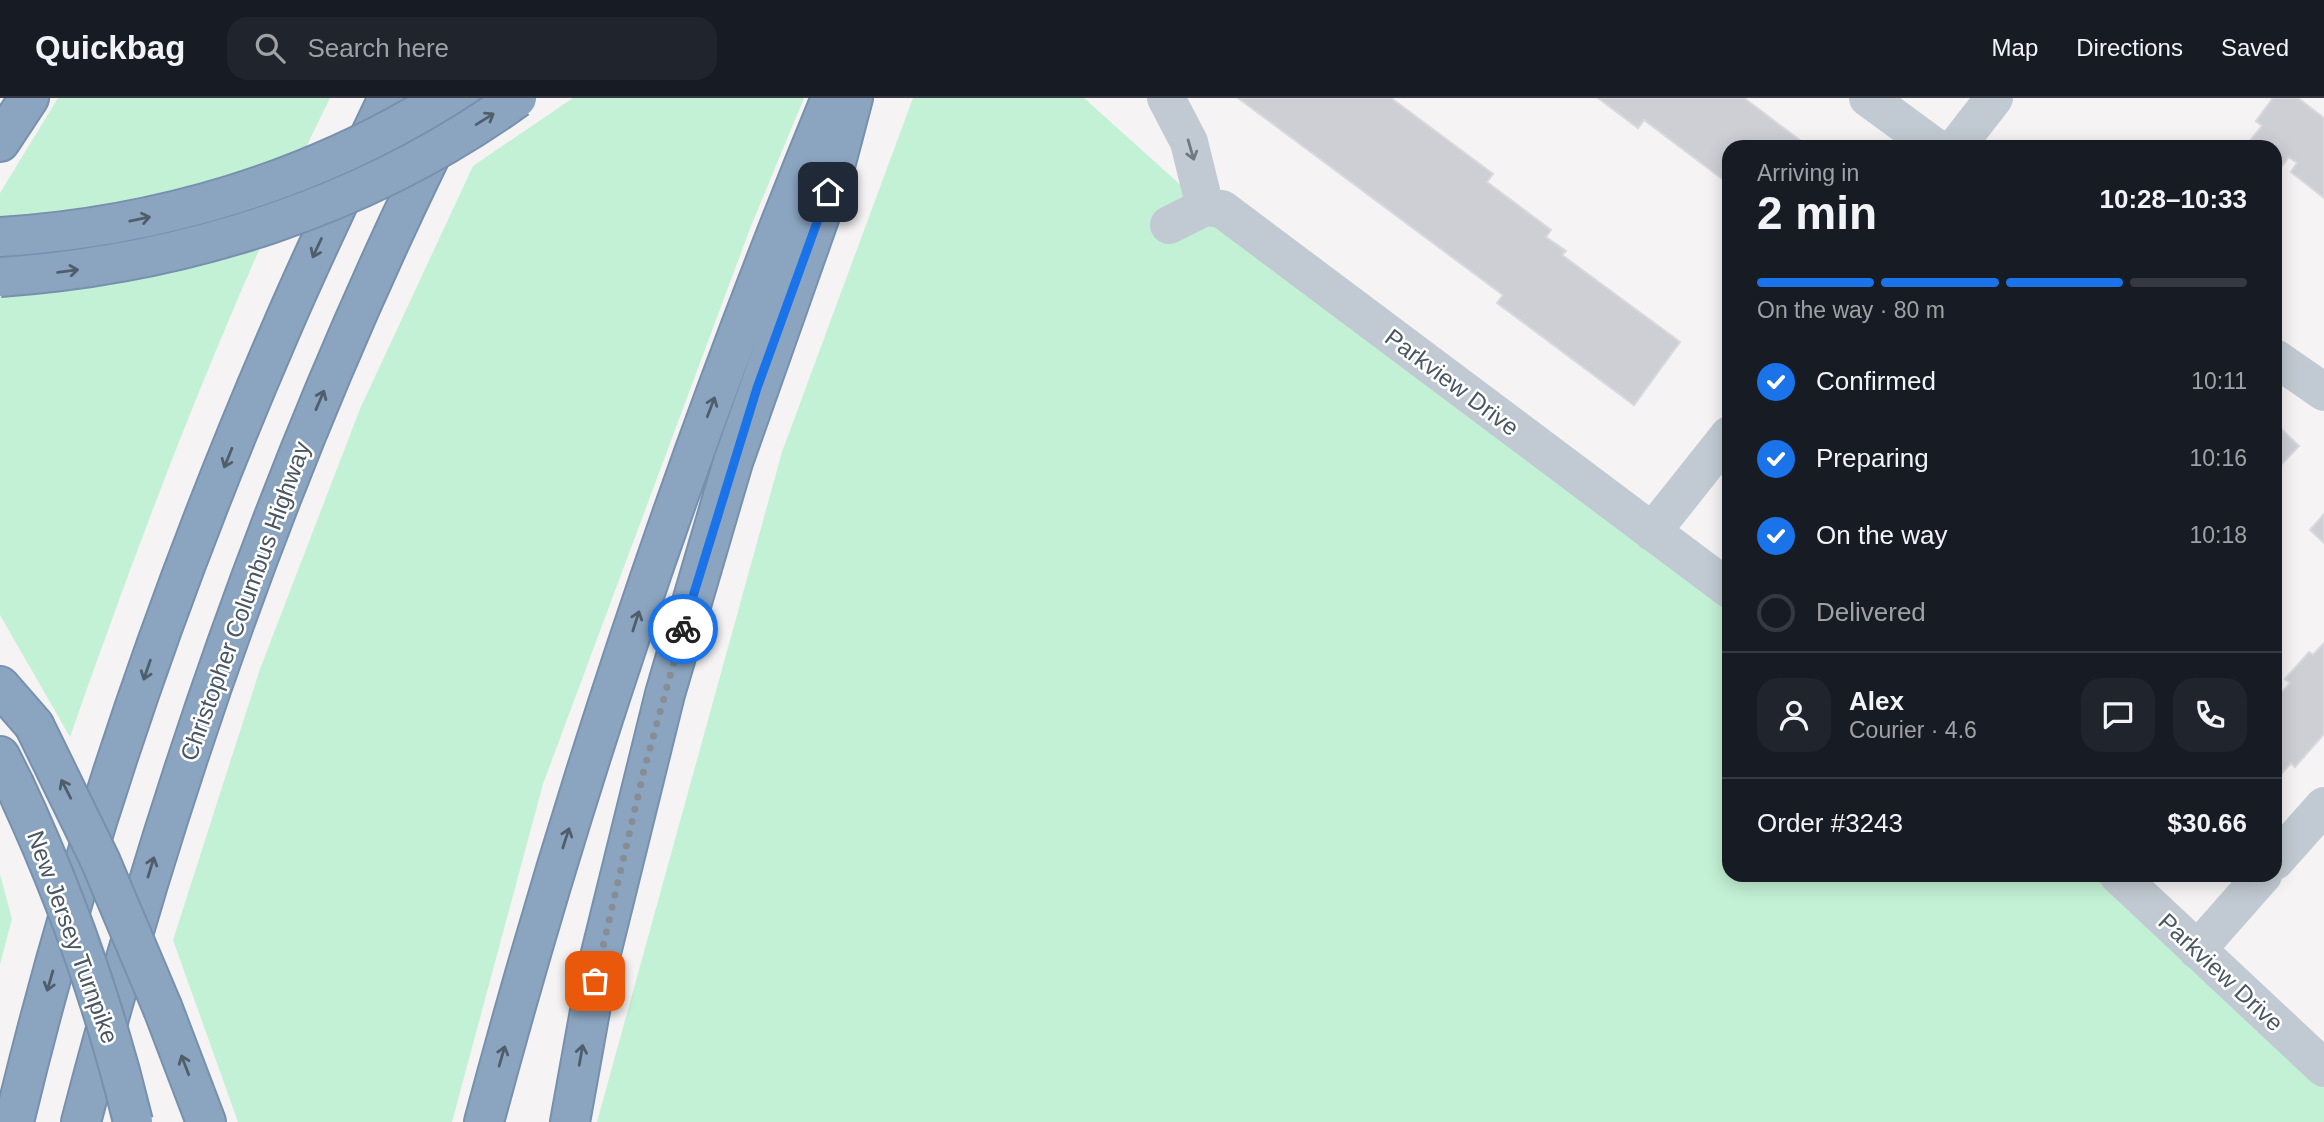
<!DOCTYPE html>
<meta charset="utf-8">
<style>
:root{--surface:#171b24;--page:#20242c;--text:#f1f3f6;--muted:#9ea1a6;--line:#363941;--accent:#1a73e8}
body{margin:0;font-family:Helvetica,sans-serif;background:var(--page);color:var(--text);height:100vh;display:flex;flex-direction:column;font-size:26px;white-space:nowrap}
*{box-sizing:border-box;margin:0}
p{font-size:23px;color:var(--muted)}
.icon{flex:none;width:38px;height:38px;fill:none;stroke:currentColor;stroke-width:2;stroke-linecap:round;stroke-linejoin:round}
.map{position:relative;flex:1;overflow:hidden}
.side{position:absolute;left:1722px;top:42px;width:560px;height:742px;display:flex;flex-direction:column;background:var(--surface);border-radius:21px;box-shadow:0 4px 18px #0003}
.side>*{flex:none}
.pin{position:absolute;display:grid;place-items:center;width:60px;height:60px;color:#fff;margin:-30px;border-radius:14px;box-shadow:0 4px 10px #0006}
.courier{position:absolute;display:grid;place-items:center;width:70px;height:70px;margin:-35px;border:5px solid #1a73e8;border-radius:50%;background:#fff;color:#222;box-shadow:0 2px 9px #0007}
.head em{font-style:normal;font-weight:600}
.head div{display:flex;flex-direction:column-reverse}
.head{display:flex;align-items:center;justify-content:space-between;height:119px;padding:0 35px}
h1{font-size:46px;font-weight:600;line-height:52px}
.bar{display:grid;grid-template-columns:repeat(4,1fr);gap:10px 7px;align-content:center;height:84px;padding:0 35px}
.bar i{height:9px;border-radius:5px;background:var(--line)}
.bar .selected{background:var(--accent)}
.bar p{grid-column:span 4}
.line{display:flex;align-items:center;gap:18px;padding:0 35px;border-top:2px solid var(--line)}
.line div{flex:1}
.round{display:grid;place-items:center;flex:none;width:74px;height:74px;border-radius:21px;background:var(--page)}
ol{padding:0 35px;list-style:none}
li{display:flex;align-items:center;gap:21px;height:77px}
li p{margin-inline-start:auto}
li .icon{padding:7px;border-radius:50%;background:var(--accent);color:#fff;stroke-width:4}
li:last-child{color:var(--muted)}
li i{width:38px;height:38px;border:4px solid var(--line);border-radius:50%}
header{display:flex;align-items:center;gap:42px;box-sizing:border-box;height:98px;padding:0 35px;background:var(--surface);border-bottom:2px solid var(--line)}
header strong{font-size:33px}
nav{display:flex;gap:38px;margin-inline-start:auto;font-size:24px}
.search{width:490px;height:63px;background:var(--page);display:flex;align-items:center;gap:18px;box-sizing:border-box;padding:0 24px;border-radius:21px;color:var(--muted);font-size:26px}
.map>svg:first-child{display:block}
.green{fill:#c3f1d5}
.building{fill:#cdcfd5;stroke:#d7d9de;stroke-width:2}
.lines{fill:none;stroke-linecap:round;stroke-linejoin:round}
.highway-casing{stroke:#7690ad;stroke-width:42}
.minor{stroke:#c1cad2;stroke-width:38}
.highway{stroke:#8ba5c1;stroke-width:38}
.highway-bridge-casing{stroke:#7690ad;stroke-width:42;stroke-linecap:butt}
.highway-bridge{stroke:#8ba5c1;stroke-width:38}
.oneway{stroke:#505e6b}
.oneway2{stroke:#6e7983}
.done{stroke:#868d94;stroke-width:7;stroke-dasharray:0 12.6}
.route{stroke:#1a73e8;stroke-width:9}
.labels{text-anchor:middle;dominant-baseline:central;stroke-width:5;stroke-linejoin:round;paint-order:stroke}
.street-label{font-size:24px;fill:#4a5661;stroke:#fff}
</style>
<header>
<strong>Quickbag</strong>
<div class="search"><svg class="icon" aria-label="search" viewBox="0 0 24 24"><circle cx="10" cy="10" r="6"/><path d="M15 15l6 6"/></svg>Search here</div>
<nav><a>Map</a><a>Directions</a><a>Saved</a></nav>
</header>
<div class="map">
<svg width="2324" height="1024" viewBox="0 0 2324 1024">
<rect width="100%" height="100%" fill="#f5f3f3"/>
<path class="green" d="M58 0H330C228 207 146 422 70 639L0 517V95Z
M573 0H804L751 128 543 686 452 1024H238L173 842 260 571 360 311 473 68Z
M913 0H1084L1205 109 1729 491V777H2118L2324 970V1024H597L782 354Z
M0 776 12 821 0 866Z"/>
<path class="building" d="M1238 0H1391L1493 76 1487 84 1551 132 1546 139 1566 153 1562 157 1680 244 1634 307 1497 205 1503 197Z
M1598 0H1744L1809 49H1729V86L1644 22 1638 30Z
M2273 0H2298L2324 20V100L2291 74 2297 65 2289 59 2275 77V49H2245L2262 28 2256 23Z
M2275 325 2299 348 2275 373Z
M2324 416V445L2310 432Z
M2324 545V636L2295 669 2291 665 2275 683V602L2290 585 2285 581 2309 554 2313 557Z"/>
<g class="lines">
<g class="highway-casing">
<path id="highway" d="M0 44 29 0
M0 588 34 627
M0 658 14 686
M163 911 206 1024
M14 1024C79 752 171 485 282 229 315 152 352 76 388 0
M81 1024C173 670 294 327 459 0
M484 1024C577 676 694 333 831 0
M570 1024 599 863 665 596 733 364 828 95 853 0"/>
</g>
<path class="minor" d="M1166 0 1189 44 1205 109
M1868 0 1935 49
M1956 49 1994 0
M1169 127 1205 109 1222 111 1729 491
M2275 260 2324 294
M1652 434 1729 337
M2275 763 2324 708
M2118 777 2324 970
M2197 852 2263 777"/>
<use href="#highway" class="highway"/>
<g class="highway-bridge-casing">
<path id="highway-bridge" d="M0 139C158 129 310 84 445 0
M0 179C184 166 366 109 517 0
M34 627 100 762 163 911
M14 686C65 795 105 907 133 1024"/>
</g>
<use href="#highway-bridge" class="highway-bridge"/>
</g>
<defs><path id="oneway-shaft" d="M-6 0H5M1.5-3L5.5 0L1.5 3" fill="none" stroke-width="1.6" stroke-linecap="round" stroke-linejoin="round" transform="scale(1.75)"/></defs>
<g class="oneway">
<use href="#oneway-shaft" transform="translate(485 21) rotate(-32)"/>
<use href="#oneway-shaft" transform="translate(140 121) rotate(-12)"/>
<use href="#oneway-shaft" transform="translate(317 150) rotate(115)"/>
<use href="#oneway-shaft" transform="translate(68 173) rotate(-8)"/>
<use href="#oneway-shaft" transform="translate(320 302) rotate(-67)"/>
<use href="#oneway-shaft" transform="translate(711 309) rotate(-69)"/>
<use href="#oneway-shaft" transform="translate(228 360) rotate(112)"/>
<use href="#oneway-shaft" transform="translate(636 523) rotate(-72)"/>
<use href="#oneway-shaft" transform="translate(147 572) rotate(109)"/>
<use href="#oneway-shaft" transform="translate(66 691) rotate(-117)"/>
<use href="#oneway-shaft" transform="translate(566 740) rotate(-72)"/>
<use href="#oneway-shaft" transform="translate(151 769) rotate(-73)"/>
<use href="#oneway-shaft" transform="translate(50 883) rotate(106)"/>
<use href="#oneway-shaft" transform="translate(581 957) rotate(-80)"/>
<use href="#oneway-shaft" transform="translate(502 958) rotate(-74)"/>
<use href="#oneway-shaft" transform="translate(185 967) rotate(-111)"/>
</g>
<use class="oneway2" href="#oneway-shaft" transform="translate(1191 52) rotate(74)"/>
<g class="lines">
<path class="done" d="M595 883 644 672 683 531"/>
<path class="route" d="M683 531 757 290 828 94"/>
</g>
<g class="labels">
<g class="street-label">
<text transform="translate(1452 284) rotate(37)">Parkview Drive</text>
<text transform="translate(245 503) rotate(-70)">Christopher Columbus Highway</text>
<text transform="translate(73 839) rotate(70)">New Jersey Turnpike</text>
<text transform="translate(2221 874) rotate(43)">Parkview Drive</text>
</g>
</g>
</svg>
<div class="pin" style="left:595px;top:883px;background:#ea580c"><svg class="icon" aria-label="bag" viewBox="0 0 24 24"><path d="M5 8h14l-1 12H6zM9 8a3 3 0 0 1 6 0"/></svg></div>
<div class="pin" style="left:828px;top:94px;background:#1f2937"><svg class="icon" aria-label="home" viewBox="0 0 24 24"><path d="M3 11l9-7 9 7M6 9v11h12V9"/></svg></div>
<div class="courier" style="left:683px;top:531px"><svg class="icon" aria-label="bike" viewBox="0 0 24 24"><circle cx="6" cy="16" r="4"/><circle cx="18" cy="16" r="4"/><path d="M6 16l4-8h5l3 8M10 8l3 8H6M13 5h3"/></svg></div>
<section class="side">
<div class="head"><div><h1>2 min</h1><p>Arriving in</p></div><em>10:28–10:33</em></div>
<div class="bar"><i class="selected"></i><i class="selected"></i><i class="selected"></i><i></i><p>On the way · 80 m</p></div>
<ol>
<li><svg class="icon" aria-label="check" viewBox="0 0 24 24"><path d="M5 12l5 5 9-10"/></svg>Confirmed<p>10:11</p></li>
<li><svg class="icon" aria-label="check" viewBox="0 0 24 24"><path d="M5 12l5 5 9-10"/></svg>Preparing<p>10:16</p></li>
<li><svg class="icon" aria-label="check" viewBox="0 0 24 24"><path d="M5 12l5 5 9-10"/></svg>On the way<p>10:18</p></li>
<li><i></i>Delivered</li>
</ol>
<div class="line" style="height:126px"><a class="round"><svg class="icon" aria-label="person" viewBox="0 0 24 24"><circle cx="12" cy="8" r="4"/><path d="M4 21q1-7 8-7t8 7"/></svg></a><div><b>Alex</b><p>Courier · 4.6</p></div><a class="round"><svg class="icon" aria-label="chat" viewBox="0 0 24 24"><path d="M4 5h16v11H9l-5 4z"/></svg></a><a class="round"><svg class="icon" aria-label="phone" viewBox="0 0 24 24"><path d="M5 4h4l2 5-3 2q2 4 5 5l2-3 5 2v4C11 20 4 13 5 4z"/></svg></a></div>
<div class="line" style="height:91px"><div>Order #3243</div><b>$30.66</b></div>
</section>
</div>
